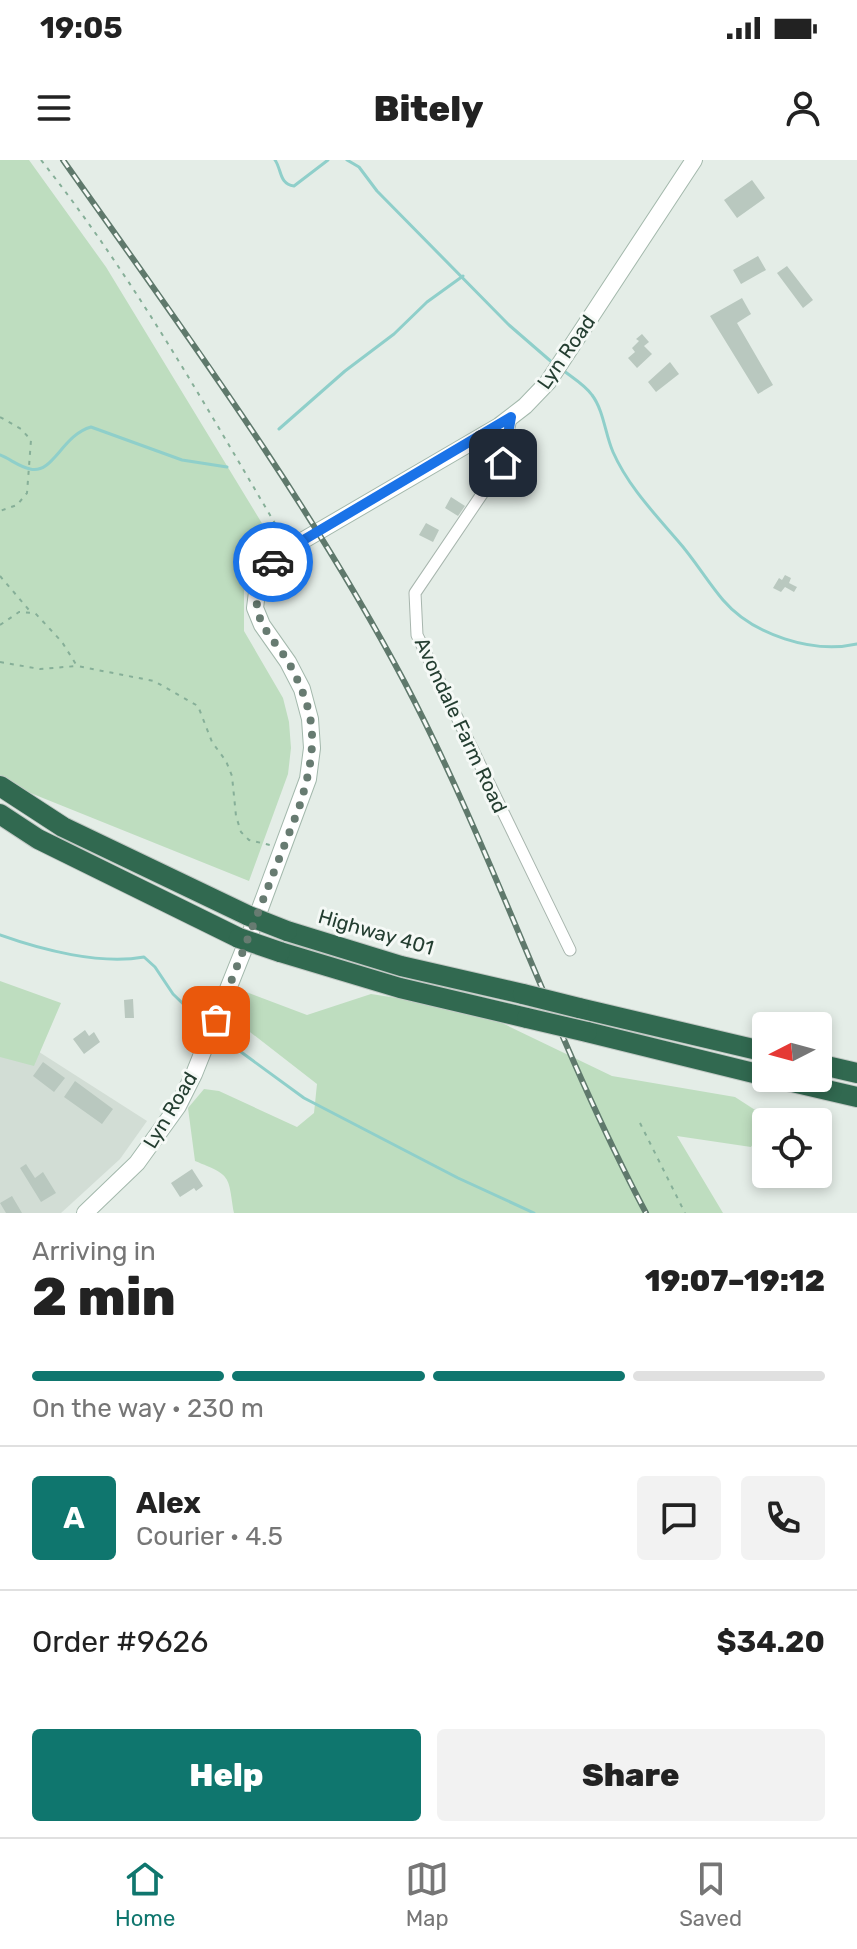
<!DOCTYPE html>
<meta charset="utf-8">
<style>
:root{--surface:#fff;--page:#f2f2f2;--text:#222;--muted:#767676;--line:#e0e0e0;--accent:#0f766e}
body{margin:0;font-family:Rubik,sans-serif;background:var(--page);color:var(--text);height:100vh;display:flex;flex-direction:column;font-size:30px;white-space:nowrap}
*{box-sizing:border-box;margin:0}
p{font-size:26px;color:var(--muted)}
.icon{flex:none;width:44px;height:44px;fill:none;stroke:currentColor;stroke-width:2;stroke-linecap:round;stroke-linejoin:round}
.map{position:relative;height:1053px;overflow:hidden}
.drawer{display:flex;flex-direction:column;background:var(--surface);flex:1}
.drawer>*{flex:none}
.needle{width:52px;rotate:264deg}
.fabs{position:absolute;left:752px;top:852px;display:grid;gap:16px}
.fabs a{display:grid;place-items:center;width:80px;height:80px;border-radius:8px;background:var(--surface);box-shadow:0 4px 12px #0003;font-size:40px}
.pin{position:absolute;display:grid;place-items:center;width:68px;height:68px;color:#fff;margin:-34px;border-radius:16px;box-shadow:0 4px 12px #0006}
.courier{position:absolute;display:grid;place-items:center;width:80px;height:80px;margin:-40px;border:6px solid #1a73e8;border-radius:50%;background:#fff;color:#222;box-shadow:0 2px 10px #0007}
.summary em{font-style:normal;font-weight:800}
.summary div{display:flex;flex-direction:column-reverse}
.summary{display:flex;align-items:center;justify-content:space-between;height:136px;padding:0 32px}
h1{font-size:52px;font-weight:800;line-height:60px}
.bar{display:grid;grid-template-columns:repeat(4,1fr);gap:12px 8px;align-content:center;height:96px;padding:0 32px}
.bar i{height:10px;border-radius:6px;background:var(--line)}
.bar .current{background:var(--accent)}
.bar p{grid-column:span 4}
.line{display:flex;align-items:center;gap:20px;padding:0 32px;border-top:2px solid var(--line)}
.line div{flex:1}
.round{display:grid;place-items:center;flex:none;width:84px;height:84px;border-radius:8px;background:var(--page)}
.primary-button{display:flex;gap:16px;margin-top:auto;padding:16px 32px}
.primary-button a{flex:1;height:92px;border-radius:8px;background:var(--accent);color:#fff;font-size:32px;font-weight:800;line-height:92px;text-align:center}
.primary-button a+a{background:var(--page);color:var(--text)}
.status{display:flex;justify-content:space-between;align-items:center;height:56px;padding:0 40px;background:var(--surface);direction:ltr}
.status svg{height:22px;fill:currentColor}
header{display:flex;justify-content:space-between;align-items:center;height:104px;padding:0 32px;background:var(--surface);font-size:36px;font-weight:800}
.menu{display:flex;justify-content:space-around;align-items:center;height:112px;border-top:2px solid var(--line);background:var(--surface);font-size:22px;color:var(--muted)}
.menu a{display:grid;justify-items:center;gap:4px}
.menu .current{color:var(--accent)}
.map>svg:first-child{display:block}
.built{fill:#d2ddd5}
.green{fill:#beddbf}
.lines{fill:none;stroke-linecap:round;stroke-linejoin:round}
.stream{stroke:#8fcfca;stroke-width:3}
.building{fill:#b9c8bf}
.street-casing{stroke:#a7b5ad;stroke-width:13}
.secondary-casing{stroke:#a3b8ac;stroke-width:18}
.highway-casing{stroke:#c2c9c5;stroke-width:22}
.path{stroke:#86af98;stroke-width:2;stroke-dasharray:4 6;stroke-linecap:butt}
.street{stroke:#fff;stroke-width:11}
.secondary{stroke:#fff;stroke-width:16}
.highway{stroke:#316950;stroke-width:20}
.rail-casing{stroke:#5f796c;stroke-width:6}
.rail{stroke:#f5f9f6;stroke-width:3;stroke-dasharray:9;stroke-linecap:butt}
.highway-bridge-casing{stroke:#c2c9c5;stroke-width:22;stroke-linecap:butt}
.highway-bridge{stroke:#316950;stroke-width:20}
.done{stroke:#677b71;stroke-width:8;stroke-dasharray:0 14.4}
.route{stroke:#1a73e8;stroke-width:10}
.labels{text-anchor:middle;dominant-baseline:central;stroke-width:6;stroke-linejoin:round;paint-order:stroke}
.street-label{font-size:20px;fill:#243e31;stroke:#f5f9f6}
</style>
<div class="status"><b>19:05</b><svg viewBox="0 0 49 12"><path d="M0 12V9h3v3zM5 12V6h3v6zM10 12V3h3v9zM15 12V0h3v12zM26 1h20v11H26zM47 4h2v5h-2z"/></svg></div>
<header><svg class="icon" aria-label="menu" viewBox="0 0 24 24"><path d="M4 6h16M4 12h16M4 18h16"/></svg>Bitely<svg class="icon" aria-label="person" viewBox="0 0 24 24"><circle cx="12" cy="8" r="4"/><path d="M4 21q1-7 8-7t8 7"/></svg></header>
<div class="map">
<svg width="857" height="1053" viewBox="0 0 857 1053">
<rect width="100%" height="100%" fill="#e4ede7"/>
<path class="built" d="M0 867 147 961 120 999 61 1053H0Z"/>
<path class="green" d="M0 0H29L106 107 263 365 244 414V471L283 538 289 562 291 588 288 614 249 721 23 630 0 616Z
M0 821 61 843 34 906 0 897Z
M241 830 307 855 371 834 475 850 612 916 735 937 769 959 751 987 677 976 723 1053H234C228 1015 232 1016 195 1001L188 948 204 929 219 931 297 967 314 953 317 924 232 858Z"/>
<g class="lines">
<path class="stream" d="M275 0C282 10 279 24 294 26L328 0
M347 0 359 7 377 31 509 165 554 204
M564 211C573 218 585 225 592 235 604 251 605 274 613 292 628 326 654 353 678 381 694 399 707 421 723 440 753 475 813 494 857 484
M279 269 345 211 394 174 427 142 463 116
M0 295C10 299 20 307 30 309 53 315 62 275 91 267L182 300 227 307
M0 775C42 790 100 805 144 797L155 807 173 834 206 866
M215 873 304 938 458 1018 534 1053"/>
</g>
<path class="building" d="M752 20 765 38 737 58 724 40Z
M758 96 766 110 741 124 733 110Z
M787 106 813 140 803 148 777 113Z
M742 138 751 154 737 163 773 225 758 234 710 156Z
M642 174 649 182 644 186 652 194 637 208 628 198 635 192 632 188 639 181 636 179Z
M670 202 679 214 656 232 648 222Z
M451 337 465 346 458 356 445 348Z
M426 363 439 370 433 382 419 375Z
M785 415 791 418 789 423 797 427 794 432 785 427 781 432 773 428 779 418 782 420Z
M133 839 134 858H125L124 840Z
M85 870 89 876 94 872 100 882 84 894 73 879Z
M43 902 65 918 54 932 33 916Z
M75 921 113 949 102 964 64 937Z
M26 1004 35 1018 43 1012 56 1033 41 1042 20 1008Z
M192 1009 203 1026 196 1031 194 1028 180 1037 171 1023Z
M12 1036 22 1053H6L0 1043Z"/>
<g class="lines">
<g class="street-casing">
<path id="street" d="M511 257 503 303 415 433 417 475 570 790"/>
</g>
<g class="secondary-casing">
<path id="secondary" d="M85 1053 137 1003 178 946 194 914 258 754 308 619 312 588 310 559 302 529 288 502 262 465 255 448 258 424 268 406 290 388 499 266 525 246 548 222 694 0"/>
</g>
<g class="highway-casing">
<path id="highway" d="M0 626 63 667 249 756
M0 654 38 679 239 778
M287 771 401 806 523 834
M280 792 400 828 527 858
M579 848 766 892
M587 872 766 916
M818 904 857 913
M775 918 857 937"/>
</g>
<path class="path" d="M41 0C135 119 206 247 283 377
M0 257 21 269 31 280 27 333 17 345 0 351
M0 416 29 450
M0 465 19 452 35 453 62 482 77 506 154 521 198 546 212 582 226 601 232 616 236 656 241 672 249 680 270 685
M0 502 40 509 77 506
M640 963 685 1053"/>
<use href="#street" class="street"/>
<use href="#secondary" class="secondary"/>
<use href="#highway" class="highway"/>
<g class="rail-casing">
<path id="rail" d="M63 0C183 170 307 338 405 523 495 695 555 881 646 1053"/>
</g>
<use href="#rail" class="rail"/>
<g class="highway-bridge-casing">
<path id="highway-bridge" d="M249 756 287 771
M239 778 280 792
M523 834 579 848
M527 858 587 872"/>
</g>
<use href="#highway-bridge" class="highway-bridge"/>
</g>
<g class="lines">
<path class="done" d="M216 860 299 648C308 618 316 588 310 557 306 538 299 522 290 505 274 477 251 463 258 428 260 418 266 408 273 402"/>
<path class="route" d="M273 402 290 388 511 257 503 303"/>
</g>
<g class="labels">
<g class="street-label">
<text transform="translate(566 192) rotate(-55)">Lyn Road</text>
<text transform="translate(461 565) rotate(65)">Avondale Farm Road</text>
<text transform="translate(376 772) rotate(16)">Highway 401</text>
<text transform="translate(170 950) rotate(-59)">Lyn Road</text>
</g>
</g>
</svg>
<div class="fabs">
<a><svg class="needle" viewBox="-14 -14 28 28"><path d="M0-13l5 13h-10z" fill="#e53935"/><path d="M0 13l5-13h-10z" fill="#767676"/></svg></a>
<a><svg class="icon" aria-label="locate" viewBox="0 0 24 24"><circle cx="12" cy="12" r="6"/><path d="M12 2v4M12 18v4M2 12h4M18 12h4"/></svg></a>
</div>
<div class="pin" style="left:216px;top:860px;background:#ea580c"><svg class="icon" aria-label="bag" viewBox="0 0 24 24"><path d="M5 8h14l-1 12H6zM9 8a3 3 0 0 1 6 0"/></svg></div>
<div class="pin" style="left:503px;top:303px;background:#1f2937"><svg class="icon" aria-label="home" viewBox="0 0 24 24"><path d="M3 11l9-7 9 7M6 9v11h12V9"/></svg></div>
<div class="courier" style="left:273px;top:402px"><svg class="icon" aria-label="car" viewBox="0 0 24 24"><path d="M5 17H2v-5l4-1 3-4h7l3 4 3 1v5h-3M9 17h6M6 11h13"/><circle cx="7" cy="17" r="2"/><circle cx="17" cy="17" r="2"/></svg></div>
</div>
<section class="drawer">
<div class="summary"><div><h1>2 min</h1><p>Arriving in</p></div><em>19:07–19:12</em></div>
<div class="bar"><i class="current"></i><i class="current"></i><i class="current"></i><i></i><p>On the way · 230 m</p></div>
<div class="line" style="height:144px"><b class="round" style="background:var(--accent);color:#fff">A</b><div><b>Alex</b><p>Courier · 4.5</p></div><a class="round"><svg class="icon" aria-label="chat" viewBox="0 0 24 24"><path d="M4 5h16v11H9l-5 4z"/></svg></a><a class="round"><svg class="icon" aria-label="phone" viewBox="0 0 24 24"><path d="M5 4h4l2 5-3 2q2 4 5 5l2-3 5 2v4C11 20 4 13 5 4z"/></svg></a></div>
<div class="line" style="height:104px"><div>Order #9626</div><b>$34.20</b></div>
<div class="primary-button"><a>Help</a><a>Share</a></div>
</section>
<nav class="menu">
<a class="current"><svg class="icon" aria-label="home" viewBox="0 0 24 24"><path d="M3 11l9-7 9 7M6 9v11h12V9"/></svg>Home</a>
<a><svg class="icon" aria-label="map" viewBox="0 0 24 24"><path d="M3 6l6-2 6 2 6-2v14l-6 2-6-2-6 2zM9 4v14M15 6v14"/></svg>Map</a>
<a><svg class="icon" aria-label="saved" viewBox="0 0 24 24"><path d="M7 4h10v16l-5-4-5 4z"/></svg>Saved</a>
</nav>
